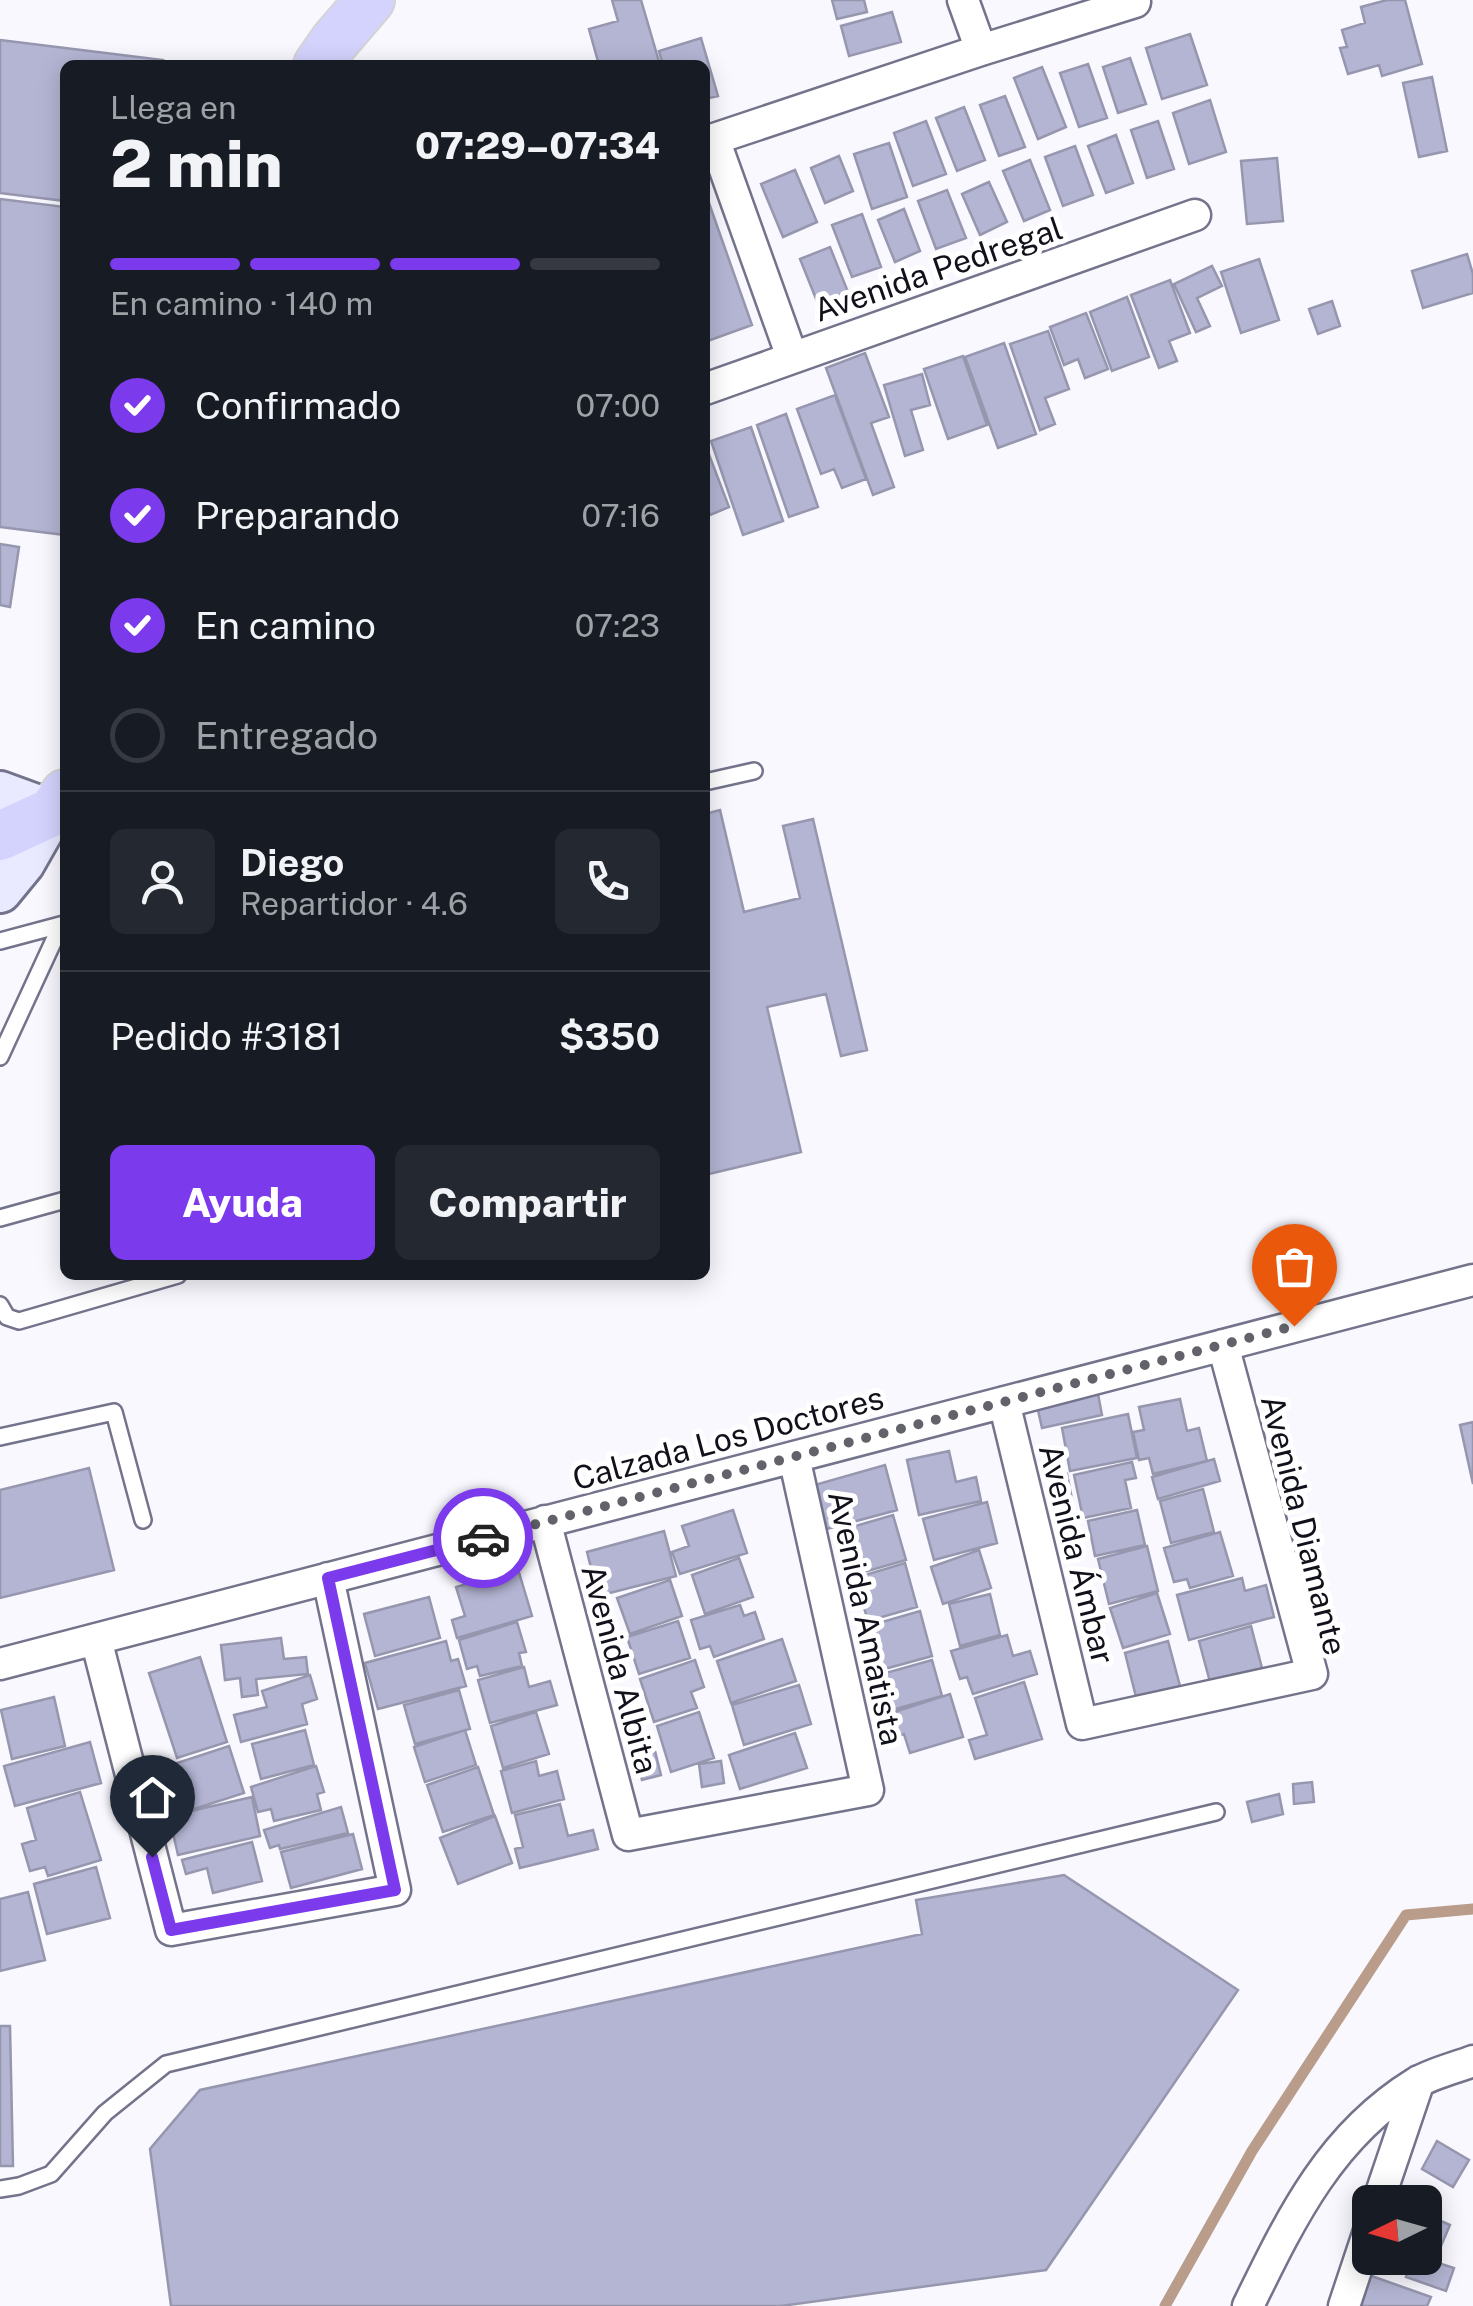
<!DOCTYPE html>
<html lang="es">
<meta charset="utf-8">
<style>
:root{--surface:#171b24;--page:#242831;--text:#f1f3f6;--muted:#9ea1a6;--line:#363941;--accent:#7c3aed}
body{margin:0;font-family:"Public Sans",sans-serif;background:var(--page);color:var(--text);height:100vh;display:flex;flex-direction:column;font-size:38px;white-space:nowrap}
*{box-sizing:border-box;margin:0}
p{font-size:32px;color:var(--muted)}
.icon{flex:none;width:55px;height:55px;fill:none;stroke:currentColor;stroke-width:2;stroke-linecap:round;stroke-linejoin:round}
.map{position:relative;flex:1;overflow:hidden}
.side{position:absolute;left:60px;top:60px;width:650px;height:1220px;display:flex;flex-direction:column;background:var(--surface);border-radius:15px;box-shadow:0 5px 25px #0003}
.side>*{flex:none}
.needle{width:65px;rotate:265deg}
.fabs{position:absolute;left:1352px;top:2185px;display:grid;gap:20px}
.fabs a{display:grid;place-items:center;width:90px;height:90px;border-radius:15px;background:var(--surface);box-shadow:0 5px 25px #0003;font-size:50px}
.pin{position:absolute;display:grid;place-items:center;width:85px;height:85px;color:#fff;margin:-102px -42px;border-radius:50% 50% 50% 0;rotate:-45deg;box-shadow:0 0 10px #0007}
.pin .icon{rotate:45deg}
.courier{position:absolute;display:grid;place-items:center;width:100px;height:100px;margin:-50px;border:8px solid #7c3aed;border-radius:50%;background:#fff;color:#222;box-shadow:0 2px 12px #0007}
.headline em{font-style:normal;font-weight:800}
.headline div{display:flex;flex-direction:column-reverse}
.headline{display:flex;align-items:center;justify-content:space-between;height:170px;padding:0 50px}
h1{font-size:65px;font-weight:800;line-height:75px}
.bar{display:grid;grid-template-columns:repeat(4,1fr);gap:15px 10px;align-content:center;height:120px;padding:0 50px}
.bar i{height:12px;border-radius:8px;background:var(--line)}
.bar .active{background:var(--accent)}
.bar p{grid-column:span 4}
.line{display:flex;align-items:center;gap:25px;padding:0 50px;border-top:2px solid var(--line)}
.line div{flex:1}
.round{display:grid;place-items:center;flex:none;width:105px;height:105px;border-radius:15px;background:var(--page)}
ol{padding:0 50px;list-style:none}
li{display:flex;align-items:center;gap:30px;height:110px}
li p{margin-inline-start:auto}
li .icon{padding:10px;border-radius:50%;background:var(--accent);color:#fff;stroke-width:4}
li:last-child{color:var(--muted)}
li i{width:55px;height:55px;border:5px solid var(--line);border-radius:50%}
.cta{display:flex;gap:20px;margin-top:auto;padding:20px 50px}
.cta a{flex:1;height:115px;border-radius:15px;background:var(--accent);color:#fff;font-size:40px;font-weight:800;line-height:115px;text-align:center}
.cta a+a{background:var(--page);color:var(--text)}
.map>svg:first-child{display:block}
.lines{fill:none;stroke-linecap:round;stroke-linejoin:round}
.stream{stroke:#b99c8a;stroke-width:11}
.building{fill:#b4b5d3;stroke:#9696af;stroke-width:2.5}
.lane-casing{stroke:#73738b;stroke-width:20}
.street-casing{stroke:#73738b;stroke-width:35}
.secondary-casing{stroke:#73738b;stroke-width:48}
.primary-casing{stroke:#d4d4d6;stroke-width:52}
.lane{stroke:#fff;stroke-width:15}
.street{stroke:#fff;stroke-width:30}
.secondary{stroke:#e9e9ff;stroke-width:42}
.primary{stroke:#d4d3fe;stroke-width:48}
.done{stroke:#62626a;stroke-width:10;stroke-dasharray:0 18}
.route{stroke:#7c3aed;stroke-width:12}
.labels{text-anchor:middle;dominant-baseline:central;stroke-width:10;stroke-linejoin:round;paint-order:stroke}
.street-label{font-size:32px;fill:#11111b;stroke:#fff}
</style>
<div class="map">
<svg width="1473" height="2306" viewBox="0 0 1473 2306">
<rect width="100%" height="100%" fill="#f8f8fe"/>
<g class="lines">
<path class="stream" d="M1165 2306 1252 2151 1406 1915 1473 1909"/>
</g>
<path class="building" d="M612 0H641L660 65H599L589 29 618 21Z
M832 0H864L867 12 837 19Z
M1387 0H1405L1422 64 1382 76 1379 65 1348 74 1340 48 1347 47 1342 30 1365 23 1361 7Z
M892 12 901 42 849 56 841 26Z
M1190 34 1207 85 1162 99 1146 48Z
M701 38 718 96 705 99V65H663L659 51Z
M0 40 163 60 162 65H65V201L0 193Z
M1130 58 1146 104 1118 113 1103 67Z
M1088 64 1107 118 1079 127 1060 73Z
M1042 67 1066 127 1038 139 1014 78Z
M1432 77 1447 151 1419 157 1403 83Z
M1005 96 1025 147 999 156 980 105Z
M1210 100 1226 152 1189 164 1173 113Z
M964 107 985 160 957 171 936 118Z
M926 121 946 174 913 186 894 133Z
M1158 121 1174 169 1147 178 1131 130Z
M1116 135 1133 183 1106 193 1088 146Z
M889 143 907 197 872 209 854 154Z
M1075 146 1093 195 1063 206 1045 157Z
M839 156 853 191 825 203 811 168Z
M1277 158 1283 221 1247 224 1241 161Z
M1030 160 1050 210 1024 221 1003 171Z
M795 170 817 222 783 237 761 184Z
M989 182 1007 222 980 235 962 194Z
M947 190 966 238 936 249 918 201Z
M0 199 65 207V535L0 527Z
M709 203 752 325 705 342V204Z
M904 209 920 251 895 262 878 220Z
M862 214 881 267 852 277 832 225Z
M830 247 848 292 818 304 800 259Z
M1467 254 1473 274V293L1423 308 1412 271Z
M1259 259 1279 320 1241 333 1221 272Z
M1212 266 1222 286 1197 298 1210 326 1196 332 1174 284Z
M1170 280 1190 333 1169 341 1177 361 1159 368 1131 295Z
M1127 297 1149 357 1112 371 1090 312Z
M1332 301 1340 326 1318 334 1309 309Z
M1086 313 1108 369 1085 378 1078 359 1064 365 1050 327Z
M1048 331 1069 389 1045 398 1055 424 1040 430 1010 344Z
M1004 343 1036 434 998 448 965 357Z
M865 353 889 417 871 423 894 487 873 495 826 368Z
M963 356 987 425 948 439 924 369Z
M922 374 930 405 911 410 923 450 905 456 884 385Z
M835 395 866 479 842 488 834 469 821 474 797 409Z
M786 414 818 507 789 517 757 425Z
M751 427 783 521 743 535 711 441Z
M705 444 729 507 710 515 705 501Z
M0 544 19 547 10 607 0 605Z
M720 810 744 912 800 898 783 826 813 819 867 1050 841 1056 826 994 767 1007 801 1152 705 1175V814Z
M1098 1394 1102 1415 1042 1428 1037 1406Z
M1180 1399 1187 1431 1199 1428 1207 1461 1153 1474 1149 1458 1139 1460 1133 1432 1144 1430 1139 1407Z
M1128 1414 1137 1458 1070 1471 1062 1428Z
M1473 1422V1484L1460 1425Z
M949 1451 956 1482 976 1477 981 1501 919 1515 907 1460Z
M1214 1459 1220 1481 1158 1499 1152 1477Z
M1132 1462 1136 1478 1125 1480 1131 1508 1083 1518 1074 1475Z
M885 1465 897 1510 823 1530 811 1486Z
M89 1468 114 1570 0 1598V1490Z
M1067 1474 1072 1499 1054 1502 1049 1477Z
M1203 1489 1214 1532 1171 1543 1160 1501Z
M987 1502 997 1543 934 1560 923 1519Z
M733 1510 747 1553 680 1574 672 1552 689 1546 682 1526Z
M1137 1510 1145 1545 1095 1556 1088 1521Z
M893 1515 906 1560 854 1575 842 1530Z
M664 1531 676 1576 598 1596 587 1552Z
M1220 1532 1233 1576 1190 1588 1187 1579 1174 1582 1164 1548Z
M1147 1546 1158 1591 1109 1604 1098 1559Z
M979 1550 991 1588 943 1604 931 1567Z
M739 1558 753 1597 705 1614 692 1575Z
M905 1563 917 1607 868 1621 855 1578Z
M518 1569 532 1616 457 1638 452 1620 465 1616 456 1587Z
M1242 1578 1245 1591 1266 1585 1274 1617 1189 1640 1177 1595Z
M670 1580 682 1616 630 1634 617 1598Z
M1157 1593 1170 1634 1123 1648 1110 1608Z
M990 1594 1000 1635 960 1646 949 1604Z
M429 1597 440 1638 375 1656 364 1614Z
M740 1605 744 1616 755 1612 764 1639 714 1657 710 1646 700 1649 691 1620Z
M920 1611 932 1656 881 1670 868 1626Z
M678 1621 690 1658 639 1674 627 1637Z
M517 1622 526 1652 519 1653 522 1666 480 1676 477 1666 467 1669 459 1640Z
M1251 1626 1262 1668 1210 1682 1199 1641Z
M1007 1635 1013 1656 1030 1651 1037 1674 973 1694 967 1677 960 1679 951 1651Z
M281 1638 284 1659 306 1657 308 1674 256 1679 258 1695 242 1697 240 1678 225 1680 221 1645Z
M782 1639 796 1681 731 1703 717 1661Z
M446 1641 451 1661 458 1659 466 1686 378 1709 365 1663Z
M1168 1641 1180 1686 1136 1697 1125 1653Z
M200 1657 227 1742 177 1758 149 1673Z
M695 1660 704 1687 691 1692 697 1708 654 1722 640 1679Z
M932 1660 942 1696 892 1710 882 1674Z
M524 1667 529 1687 550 1681 557 1705 490 1723 478 1680Z
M310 1675 317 1699 302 1704 307 1724 241 1742 234 1715 267 1707 262 1691Z
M1024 1682 1042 1739 975 1759 969 1740 987 1735 975 1698Z
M799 1685 811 1724 744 1745 732 1705Z
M459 1690 470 1729 415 1744 404 1705Z
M950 1694 963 1737 910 1753 904 1734 893 1738 885 1715Z
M54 1697 65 1746 12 1759 1 1710Z
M536 1712 549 1754 503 1768 491 1726Z
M699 1712 714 1758 671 1772 657 1726Z
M305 1730 314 1765 261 1779 252 1744Z
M465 1730 476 1765 425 1782 414 1747Z
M795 1733 807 1768 740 1789 729 1755Z
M90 1742 101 1783 15 1806 4 1766Z
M653 1743 661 1775 642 1780 634 1747Z
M229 1746 244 1793 191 1810 177 1763Z
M536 1761 539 1776 557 1771 564 1799 512 1813 501 1771Z
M721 1761 724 1783 702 1787 699 1764Z
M316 1766 324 1792 317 1794 321 1810 274 1821 271 1809 258 1812 251 1787Z
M478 1767 494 1815 443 1832 427 1785Z
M1312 1782 1314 1802 1294 1804 1293 1784Z
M80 1792 101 1860 48 1876 45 1867 30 1871 22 1844 36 1840 27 1808Z
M1279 1794 1283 1814 1252 1822 1247 1802Z
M252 1797 260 1836 178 1855 169 1816Z
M560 1804 568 1836 593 1830 598 1849 520 1868 515 1849 523 1847 515 1815Z
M341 1807 348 1833 280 1849 279 1845 270 1848 264 1830Z
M495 1816 512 1863 458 1884 440 1838Z
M353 1834 362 1869 291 1888 281 1852Z
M252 1842 262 1881 213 1893 207 1868 186 1874 182 1860Z
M96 1867 110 1918 47 1934 34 1884Z
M1064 1875 1238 1990 1046 2270 781 2306H171L150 2149 200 2090 922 1934 916 1900Z
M28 1892 45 1960 0 1971V1899Z
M0 2026H10L13 2166H0Z
M1437 2141 1469 2160 1453 2187 1422 2169Z
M1425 2214 1450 2225 1435 2260 1425 2255Z
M1412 2258H1423L1454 2268 1446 2291 1406 2277Z
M1366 2274 1431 2297 1427 2306H1357Z"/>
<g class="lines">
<g class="lane-casing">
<path id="lane" d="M705 782 754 771
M0 941 64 924
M0 1057 61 925
M0 1218 65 1200
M0 1305 7 1317 19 1321 178 1275
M0 1437 114 1412 143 1520
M0 2189 19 2186 51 2174 105 2113 166 2064 1216 1812"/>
</g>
<g class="street-casing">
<path id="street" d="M963 0 981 50
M792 357 714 139 981 50 1135 2
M705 389 1195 215
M1004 1402 1082 1724 1312 1674 1223 1345
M545 1521 628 1835 868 1790 794 1457
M96 1639 171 1930 395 1890 328 1578
M0 1664 1473 1280
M1378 2202 1419 2081
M1248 2306C1291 2218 1330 2136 1416 2083 1433 2073 1455 2068 1473 2061
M1344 2306 1370 2228"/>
</g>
<g class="secondary-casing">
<path id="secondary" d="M0 793 52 812 23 863 0 891"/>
</g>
<g class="primary-casing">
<path id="primary" d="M318 65 334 42 370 0
M0 836 52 812 65 794"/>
</g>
<use href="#lane" class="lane"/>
<use href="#street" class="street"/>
<use href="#secondary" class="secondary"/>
<use href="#primary" class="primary"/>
</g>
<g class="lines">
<path class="done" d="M483 1538 1294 1326"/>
<path class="route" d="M152 1857 171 1930 395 1890 328 1578 483 1538"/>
</g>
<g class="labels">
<g class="street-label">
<text transform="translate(938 269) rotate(-19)">Avenida Pedregal</text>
<text transform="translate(728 1438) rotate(-15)">Calzada Los Doctores</text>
<text transform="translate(1304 1525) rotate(76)">Avenida Diamante</text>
<text transform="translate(1077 1554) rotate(76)">Avenida Ámbar</text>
<text transform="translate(866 1618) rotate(78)">Avenida Amatista</text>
<text transform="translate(620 1669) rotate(75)">Avenida Albita</text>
</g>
</g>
</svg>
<div class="fabs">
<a><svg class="needle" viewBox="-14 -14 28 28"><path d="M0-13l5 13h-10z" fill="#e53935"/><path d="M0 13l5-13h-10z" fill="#9ea1a6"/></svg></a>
</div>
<div class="pin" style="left:1294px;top:1326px;background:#ea580c"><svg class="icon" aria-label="bag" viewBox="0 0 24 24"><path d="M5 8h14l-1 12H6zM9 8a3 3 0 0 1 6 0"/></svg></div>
<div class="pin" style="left:152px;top:1857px;background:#1f2937"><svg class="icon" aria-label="home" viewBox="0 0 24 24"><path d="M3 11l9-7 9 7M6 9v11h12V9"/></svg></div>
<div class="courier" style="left:483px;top:1538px"><svg class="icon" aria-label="car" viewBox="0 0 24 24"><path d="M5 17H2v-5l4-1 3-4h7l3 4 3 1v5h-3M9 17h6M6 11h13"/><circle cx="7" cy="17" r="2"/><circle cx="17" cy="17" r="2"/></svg></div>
<section class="side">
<div class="headline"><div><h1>2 min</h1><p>Llega en</p></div><em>07:29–07:34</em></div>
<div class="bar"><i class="active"></i><i class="active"></i><i class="active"></i><i></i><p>En camino · 140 m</p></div>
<ol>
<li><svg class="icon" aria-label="check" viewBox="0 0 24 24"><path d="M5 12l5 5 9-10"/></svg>Confirmado<p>07:00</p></li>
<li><svg class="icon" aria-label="check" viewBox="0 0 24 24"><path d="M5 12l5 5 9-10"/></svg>Preparando<p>07:16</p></li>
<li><svg class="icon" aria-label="check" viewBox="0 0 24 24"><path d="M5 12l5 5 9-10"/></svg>En camino<p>07:23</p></li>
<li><i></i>Entregado</li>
</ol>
<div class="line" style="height:180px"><a class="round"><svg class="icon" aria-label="person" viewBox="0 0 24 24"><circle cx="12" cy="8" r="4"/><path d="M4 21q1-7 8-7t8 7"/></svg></a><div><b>Diego</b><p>Repartidor · 4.6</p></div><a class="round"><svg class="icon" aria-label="phone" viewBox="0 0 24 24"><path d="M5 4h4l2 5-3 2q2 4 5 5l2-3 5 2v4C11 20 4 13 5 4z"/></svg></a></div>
<div class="line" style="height:130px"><div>Pedido #3181</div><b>$350</b></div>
<div class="cta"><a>Ayuda</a><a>Compartir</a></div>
</section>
</div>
